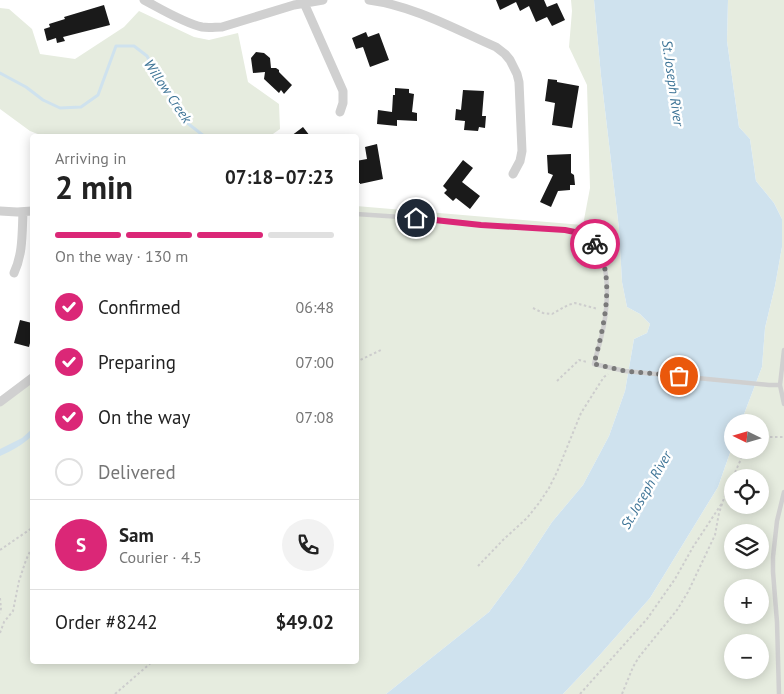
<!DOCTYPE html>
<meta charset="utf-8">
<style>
:root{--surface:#fff;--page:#f2f2f2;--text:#222;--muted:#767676;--line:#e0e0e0;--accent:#db2777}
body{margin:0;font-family:"PT Sans",sans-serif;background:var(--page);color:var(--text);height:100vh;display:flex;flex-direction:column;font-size:19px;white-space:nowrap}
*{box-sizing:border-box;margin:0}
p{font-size:16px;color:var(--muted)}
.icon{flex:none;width:28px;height:28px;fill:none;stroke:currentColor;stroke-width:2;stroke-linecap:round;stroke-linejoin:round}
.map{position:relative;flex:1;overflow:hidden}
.drawer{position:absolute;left:30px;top:134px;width:329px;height:530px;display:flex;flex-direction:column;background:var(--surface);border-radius:5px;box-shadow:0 2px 12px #0003}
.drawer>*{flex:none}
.needle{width:32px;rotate:275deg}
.controls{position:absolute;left:724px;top:414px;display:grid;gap:10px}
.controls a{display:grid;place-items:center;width:45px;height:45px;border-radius:50%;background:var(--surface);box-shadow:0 2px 12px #0003;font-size:25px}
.pin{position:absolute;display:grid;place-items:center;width:42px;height:42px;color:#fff;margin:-21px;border:2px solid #fff;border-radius:50%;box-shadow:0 1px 5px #0007}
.courier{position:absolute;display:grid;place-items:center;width:50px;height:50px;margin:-25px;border:4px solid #db2777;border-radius:50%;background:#fff;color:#222;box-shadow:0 1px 6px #0007}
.overview em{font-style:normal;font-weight:800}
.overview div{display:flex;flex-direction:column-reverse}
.overview{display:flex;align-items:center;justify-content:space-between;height:85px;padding:0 25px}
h1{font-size:32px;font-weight:800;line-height:38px}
.bar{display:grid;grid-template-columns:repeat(4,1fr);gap:8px 5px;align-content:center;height:60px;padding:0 25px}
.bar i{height:6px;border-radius:4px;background:var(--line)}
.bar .active{background:var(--accent)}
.bar p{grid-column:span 4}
.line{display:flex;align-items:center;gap:12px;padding:0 25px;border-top:1px solid var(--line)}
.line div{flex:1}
.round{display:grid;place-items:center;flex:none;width:52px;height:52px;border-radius:26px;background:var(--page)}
ol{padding:0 25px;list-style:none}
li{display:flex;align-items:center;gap:15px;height:55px}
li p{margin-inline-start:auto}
li .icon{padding:5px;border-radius:50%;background:var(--accent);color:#fff;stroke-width:4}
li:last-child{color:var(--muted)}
li i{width:28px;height:28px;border:2px solid var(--line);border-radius:50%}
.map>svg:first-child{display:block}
.green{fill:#e6ecdf;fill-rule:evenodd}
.water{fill:#cfe2ee}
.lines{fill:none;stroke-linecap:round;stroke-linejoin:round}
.stream{stroke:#cfe2ee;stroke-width:3}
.building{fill:#1a1a1a}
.path{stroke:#cdcdcd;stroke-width:2;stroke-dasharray:2.5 2.5;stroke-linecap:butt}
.lane{stroke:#d0d0d0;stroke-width:4.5}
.street{stroke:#d0d0d0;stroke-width:9}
.done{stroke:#7a7a7a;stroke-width:5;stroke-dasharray:0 9}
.route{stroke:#db2777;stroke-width:6}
.labels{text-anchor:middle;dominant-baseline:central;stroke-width:5;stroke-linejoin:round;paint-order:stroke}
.water-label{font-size:14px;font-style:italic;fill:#3f7597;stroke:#fff}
</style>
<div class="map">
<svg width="784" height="694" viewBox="0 0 784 694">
<rect width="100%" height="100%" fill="#fff"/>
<path class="green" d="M571 0H594L601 76 619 229 622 282 627 307 640 314 650 324 647 333 634 339 625 391 609 436 583 485 552 522 521 569 489 612 386 694H0V403L32 378V661H356V206L583 225 590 188 587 85 569 47 572 11Z
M728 0H784V694H563L598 657 650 598 718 487 732 447V450H760V422H741L762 367 765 328 775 286 782 247V219L774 203 756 181 750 139 739 127 727 41ZM732 478H760V505H732ZM732 532H760V560H732ZM732 588H760V615H732ZM732 642H760V670H732Z
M0 8 9 9 32 29 40 54 75 59 124 27 139 11 194 37 209 40 238 33 248 82 279 104 280 129 270 136H116L115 135 109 136H43L30 131 0 109Z"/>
<path class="water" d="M594 0H728L727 41 739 127 750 139 756 181 774 203 782 219V247L775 286 765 328 762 367 741 422H732V447L718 487 650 598 598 657 563 694H386L489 612 521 569 552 522 583 485 609 436 625 391 634 339 647 333 650 324 640 314 627 307 622 282 619 229 601 76Z
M32 429V436C22 445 12 451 0 456V449L22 438Z"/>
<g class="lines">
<path class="stream" d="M0 73 26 87 43 100 60 108 81 107 98 95 116 46H134L147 56 165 90 186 122 204 136"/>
</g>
<path class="building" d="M496 0H544L547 7 557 3 565 20 552 26 547 17 536 22 529 6 520 11 516 2 500 10Z
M104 5 110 25 63 37 65 41 57 43 56 38 47 41 44 29 50 27 49 24 65 19 64 17Z
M366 32 368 37 379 33 389 60 370 67 363 47 356 49 352 38Z
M256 52 264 53 270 58 271 68H276L279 70V72L292 85 284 94 281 90 279 93 264 79 265 72 253 73 251 58Z
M548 79 557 80V82L579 86 572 128 552 125 555 103 545 101Z
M395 88 409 89V93L414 94 412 112 417 113V121L397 120V126L377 124 378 110 392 112 393 95H395Z
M463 90 484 91 482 116H486L485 128 479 127 478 131 464 130 465 121 455 120 456 109 461 110Z
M303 127 310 136H291Z
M377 144 383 179 360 184V183H356V161L367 159 365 147Z
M571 154V173L574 175 575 185H570V190L558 191 551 207 540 202 553 175 548 173 547 155Z
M463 160 473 168 462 182 480 196 470 209 456 198 453 201 444 193 447 190 443 186Z
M20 320 32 323V335L29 347 14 343Z"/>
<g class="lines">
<path class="path" d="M533 308 543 313 552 314 568 305 575 303 598 309
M356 362 383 349
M557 381 579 360 587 362
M760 437H784
M733 477 745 450
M0 550 32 528
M478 566 504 539 527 518 539 503 549 488 557 472 581 413 600 383 604 377 608 374
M0 598 1 608 0 613
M0 633 4 622 13 611 19 581 26 560 32 547
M115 694 153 661
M580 694 647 619 675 579 693 547 722 503
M622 694 633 667 639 657 677 610 688 592 715 535 719 513 723 501 732 478"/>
<path class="lane" d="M356 214 416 218 481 225 565 230C573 232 583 233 590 239 613 257 608 312 601 338 599 347 596 355 594 364L625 371 769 385H780
M784 350 780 385 784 404
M779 694 777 622 773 572V557L777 521 784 492"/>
<path class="street" d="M144 0C161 9 184 23 202 27 209 28 215 27 222 27L294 5 323 0
M369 0C414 6 455 29 496 47L505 54 510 60 517 74 519 82 522 151 520 161 513 174
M304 3 343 91V103L340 112
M0 211 17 212 32 211
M14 273C23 254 22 233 23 212
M0 402 32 378"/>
</g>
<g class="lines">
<path class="done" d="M595 244C617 277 603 329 594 364L625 371 679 376"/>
<path class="route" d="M416 218 481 225 565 230C577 232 587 235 595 244"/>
</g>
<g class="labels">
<g class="water-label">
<text transform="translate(673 83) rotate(82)">St. Joseph River</text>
<text transform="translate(168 91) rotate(56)">Willow Creek</text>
<text transform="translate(646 490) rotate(-60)">St. Joseph River</text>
</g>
</g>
</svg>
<div class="controls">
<a><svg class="needle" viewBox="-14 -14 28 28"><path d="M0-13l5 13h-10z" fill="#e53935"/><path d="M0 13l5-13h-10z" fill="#767676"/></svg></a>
<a><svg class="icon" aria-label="locate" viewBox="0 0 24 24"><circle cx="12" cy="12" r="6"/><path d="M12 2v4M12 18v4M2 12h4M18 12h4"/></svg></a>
<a><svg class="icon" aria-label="layers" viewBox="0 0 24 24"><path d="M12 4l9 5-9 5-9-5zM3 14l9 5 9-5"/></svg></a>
<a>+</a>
<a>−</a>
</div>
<div class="pin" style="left:679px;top:376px;background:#ea580c"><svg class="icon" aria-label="bag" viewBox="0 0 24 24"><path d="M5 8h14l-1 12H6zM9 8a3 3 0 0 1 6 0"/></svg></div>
<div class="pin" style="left:416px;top:218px;background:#1f2937"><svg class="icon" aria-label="home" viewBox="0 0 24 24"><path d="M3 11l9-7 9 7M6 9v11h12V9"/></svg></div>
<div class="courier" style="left:595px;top:244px"><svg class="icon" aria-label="bike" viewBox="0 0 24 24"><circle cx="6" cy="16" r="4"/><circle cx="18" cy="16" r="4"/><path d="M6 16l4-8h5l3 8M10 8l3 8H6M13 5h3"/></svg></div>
<section class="drawer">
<div class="overview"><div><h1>2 min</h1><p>Arriving in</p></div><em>07:18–07:23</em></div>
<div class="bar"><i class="active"></i><i class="active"></i><i class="active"></i><i></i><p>On the way · 130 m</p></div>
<ol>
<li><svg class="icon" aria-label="check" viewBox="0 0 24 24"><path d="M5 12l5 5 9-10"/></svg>Confirmed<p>06:48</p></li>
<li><svg class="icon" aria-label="check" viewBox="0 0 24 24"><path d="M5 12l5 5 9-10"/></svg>Preparing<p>07:00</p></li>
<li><svg class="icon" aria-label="check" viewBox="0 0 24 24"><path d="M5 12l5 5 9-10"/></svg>On the way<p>07:08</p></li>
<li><i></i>Delivered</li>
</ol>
<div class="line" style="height:90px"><b class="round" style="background:var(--accent);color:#fff">S</b><div><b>Sam</b><p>Courier · 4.5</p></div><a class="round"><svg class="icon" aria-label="phone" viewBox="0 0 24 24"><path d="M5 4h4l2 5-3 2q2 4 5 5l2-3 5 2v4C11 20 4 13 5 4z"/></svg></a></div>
<div class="line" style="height:65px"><div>Order #8242</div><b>$49.02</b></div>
</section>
</div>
